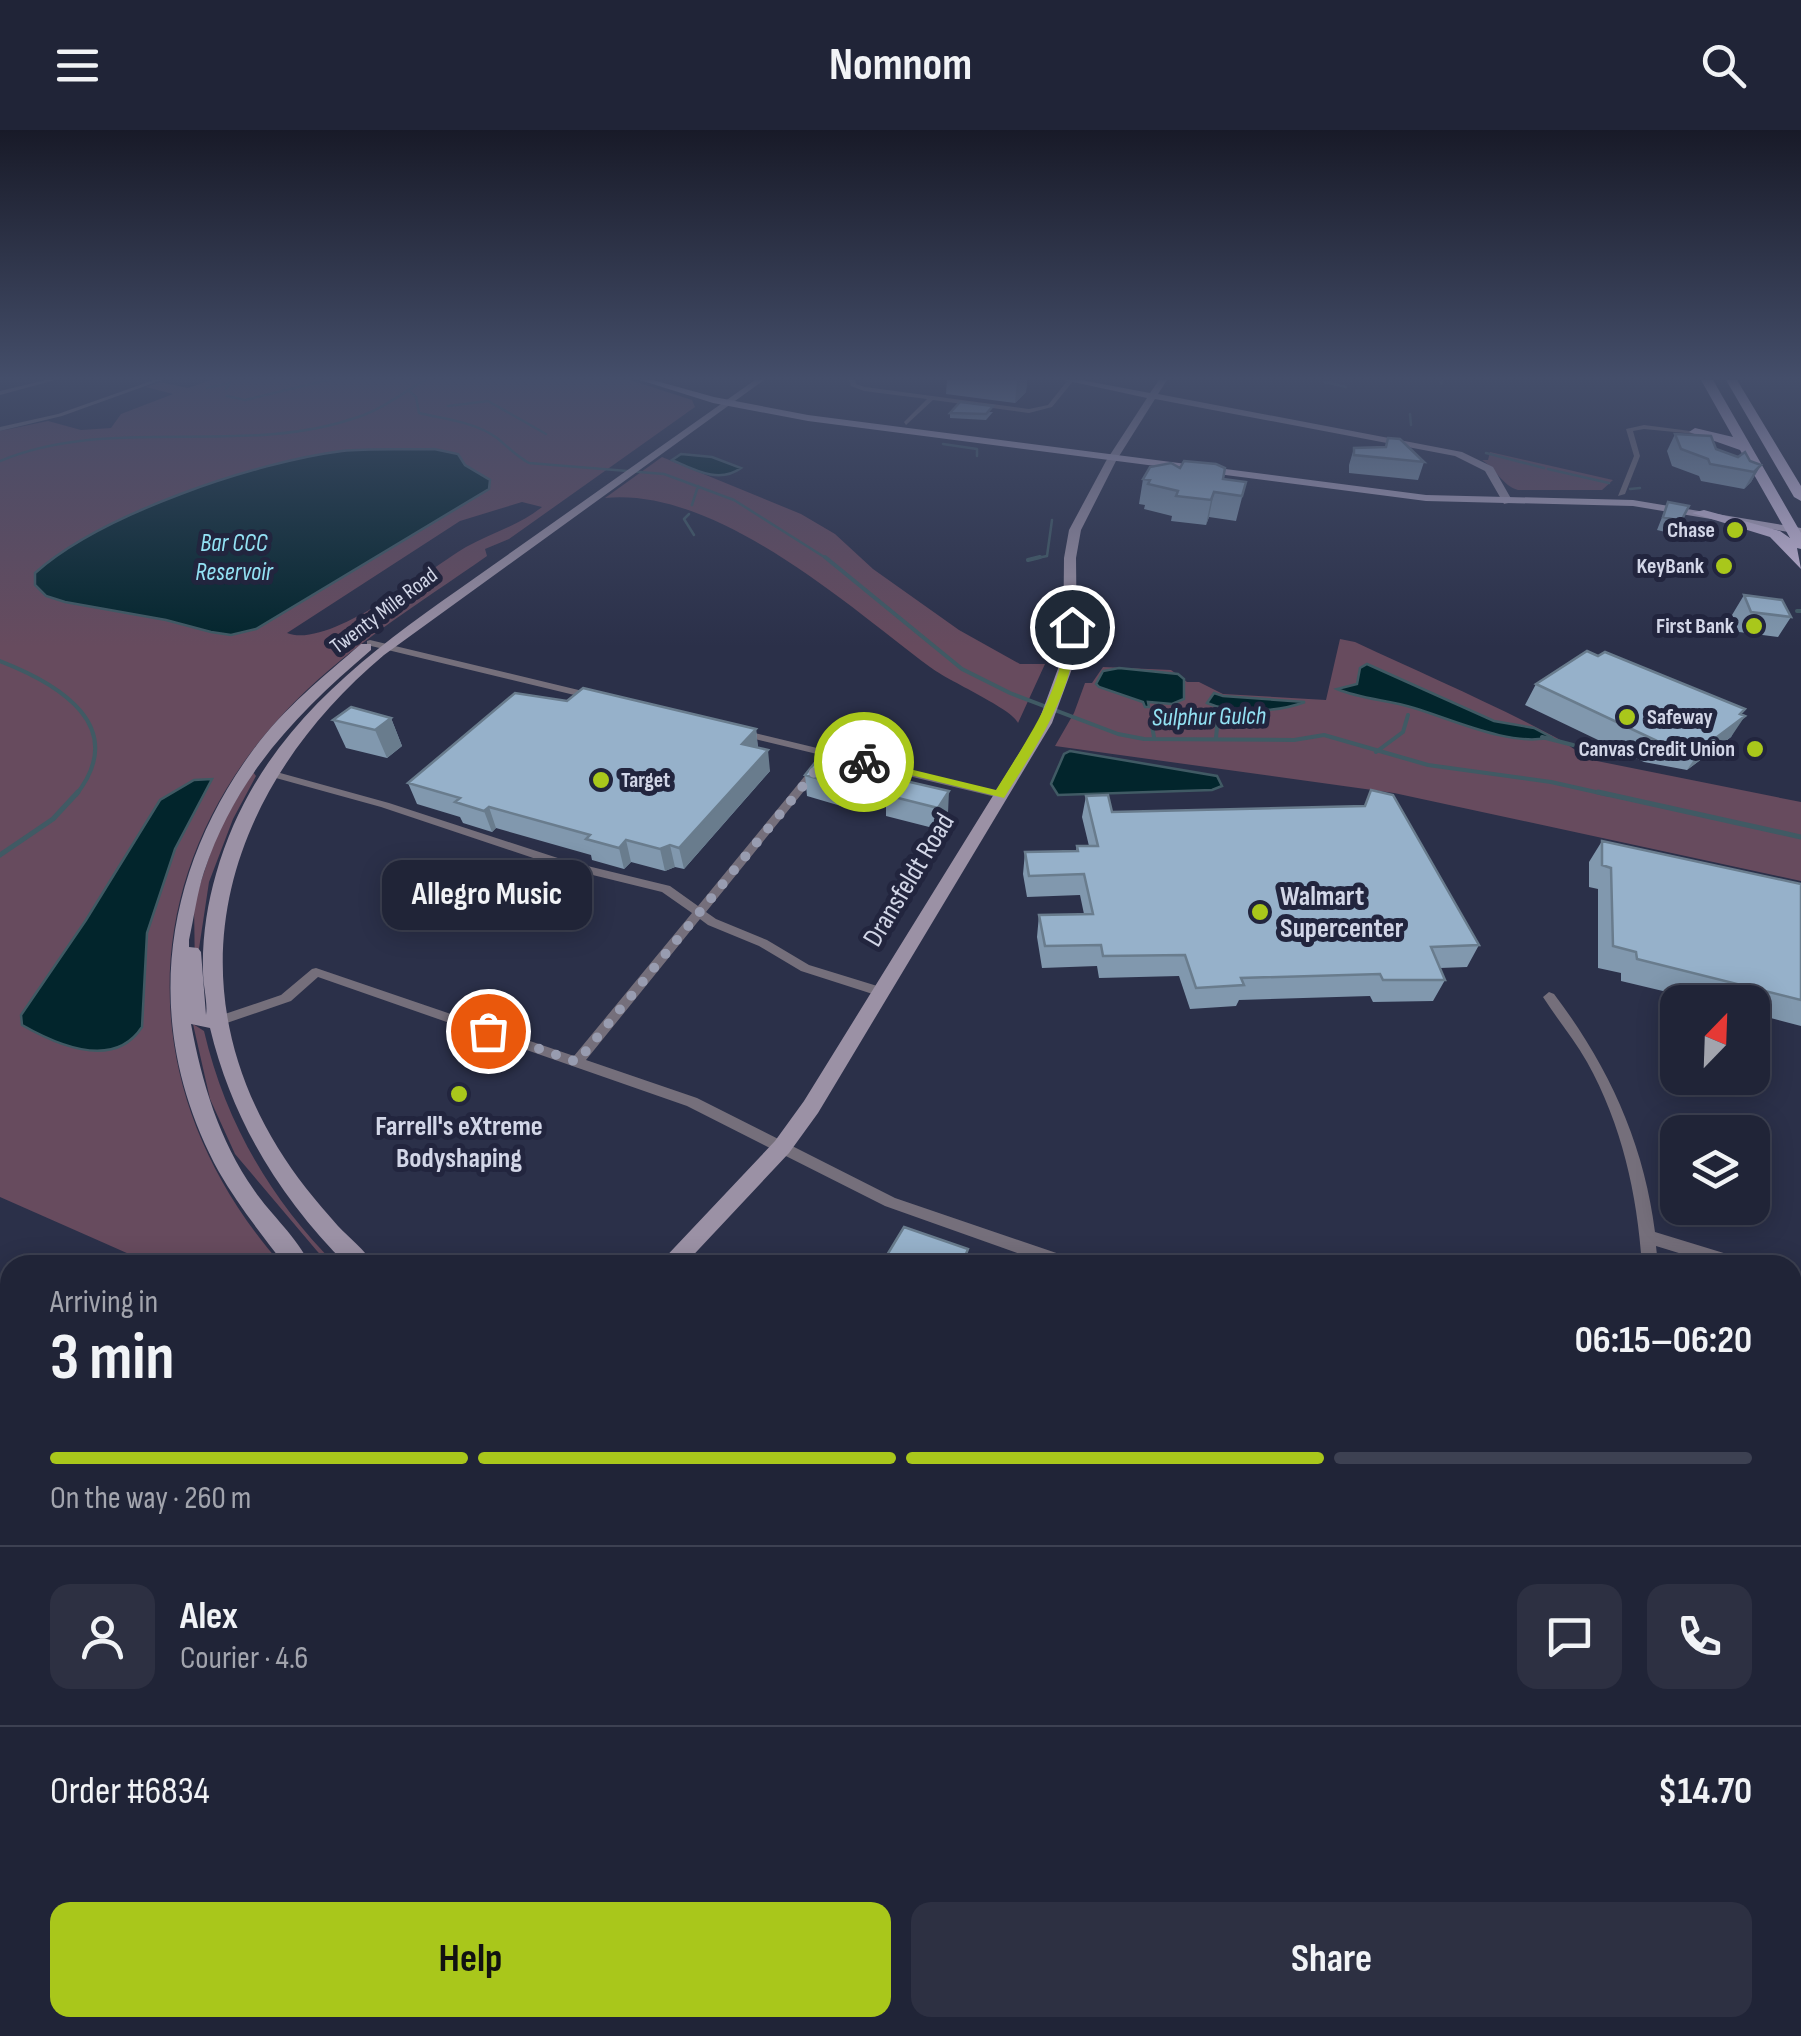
<!DOCTYPE html>
<meta charset="utf-8">
<style>
:root{--surface:#202437;--page:#2d3042;--text:#f1f3f6;--muted:#a2a4ad;--line:#3d4152;--accent:#a9c71b}
body{margin:0;font-family:"Sofia Sans Condensed",sans-serif;background:var(--page);color:var(--text);height:100vh;display:flex;flex-direction:column;font-size:38px;white-space:nowrap}
*{box-sizing:border-box;margin:0}
p{font-size:32px;color:var(--muted)}
.icon{flex:none;width:55px;height:55px;fill:none;stroke:currentColor;stroke-width:2;stroke-linecap:round;stroke-linejoin:round}
.map{position:relative;flex:1;overflow:hidden}
.details{position:absolute;left:0px;top:1125px;width:1802px;height:782px;display:flex;flex-direction:column;background:var(--surface);border-radius:30px 30px 0 0;box-shadow:0 5px 25px #0003,0 0 0 2px var(--line)}
.details>*{flex:none}
.needle{width:65px;rotate:23deg}
.fabs{position:absolute;left:1660px;top:855px;display:grid;gap:20px}
.fabs a{display:grid;place-items:center;width:110px;height:110px;border-radius:20px;background:var(--surface);box-shadow:0 5px 25px #0003,0 0 0 2px var(--line);font-size:50px}
.pin{position:absolute;display:grid;place-items:center;width:85px;height:85px;color:#fff;margin:-42px;border:5px solid #fff;border-radius:50%;box-shadow:0 2px 10px #0007}
.courier{position:absolute;display:grid;place-items:center;width:100px;height:100px;margin:-50px;border:8px solid #a9c71b;border-radius:50%;background:#fff;color:#222;box-shadow:0 2px 12px #0007}
.bubble{position:absolute;height:70px;border-radius:20px;background:var(--surface);box-shadow:0 5px 25px #0003,0 0 0 2px var(--line);font-size:32px;font-weight:700;line-height:70px;text-align:center}
.overview em{font-style:normal;font-weight:700}
.overview div{display:flex;flex-direction:column-reverse}
.overview{display:flex;align-items:center;justify-content:space-between;height:170px;padding:0 50px}
h1{font-size:65px;font-weight:700;line-height:75px}
.bar{display:grid;grid-template-columns:repeat(4,1fr);gap:15px 10px;align-content:center;height:120px;padding:0 50px}
.bar i{height:12px;border-radius:8px;background:var(--line)}
.bar .selected{background:var(--accent)}
.bar p{grid-column:span 4}
.line{display:flex;align-items:center;gap:25px;padding:0 50px;border-top:2px solid var(--line)}
.line div{flex:1}
.round{display:grid;place-items:center;flex:none;width:105px;height:105px;border-radius:20px;background:var(--page)}
.primary-button{display:flex;gap:20px;margin-top:auto;padding:20px 50px}
.primary-button a{flex:1;height:115px;border-radius:20px;background:var(--accent);color:#111;font-size:40px;font-weight:700;line-height:115px;text-align:center}
.primary-button a+a{background:var(--page);color:var(--text)}
header{display:flex;justify-content:space-between;align-items:center;height:130px;padding:0 50px;background:var(--surface);font-size:45px;font-weight:700}
.map>svg:first-child{display:block}
.green{fill:#674b5e;fill-rule:evenodd}
.water{fill:#02252c;stroke:#405a64;stroke-width:2.5}
.lines{fill:none;stroke-linecap:round;stroke-linejoin:round}
.stream-far2{stroke:#405a64;stroke-width:2.5}
.stream-far1{stroke:#405a64;stroke-width:4}
.stream{stroke:#405a64;stroke-width:5}
.street{fill:#756f7b;fill-rule:evenodd}
.secondary{fill:#9b91a5;fill-rule:evenodd}
.primary{fill:#b7abc5;fill-rule:evenodd}
.highway{fill:#d2c2e2;fill-rule:evenodd}
.wall{fill:#8198ae}
.shaded-wall{fill:#697c8d}
.building{fill:#96b1ca;stroke:#697c8d;stroke-width:2.5}
.route{fill:#a9c71b}
.done{stroke:#989cb0;stroke-width:10;stroke-dasharray:0 18}
.poi-dot{fill:#a9c71b;stroke:#22253e;stroke-width:4}
.labels{text-anchor:middle;dominant-baseline:central;stroke-width:10;stroke-linejoin:round;paint-order:stroke}
.far-poi-label{font-size:22px;font-weight:bold;fill:#d2d6e7;stroke:#22253e;text-anchor:end}
.far-street-label{font-size:22px;fill:#d2d6e7;stroke:#22253e}
.far-water-label{font-size:25px;font-style:italic;fill:#93e2f4;stroke:#22253e}
.street-label{font-size:28px;fill:#d2d6e7;stroke:#22253e}
.poi-label{font-size:28px;font-weight:bold;fill:#d2d6e7;stroke:#22253e;text-anchor:start}
</style>
<header><svg class="icon" aria-label="menu" viewBox="0 0 24 24"><path d="M4 6h16M4 12h16M4 18h16"/></svg>Nomnom<svg class="icon" aria-label="search" viewBox="0 0 24 24"><circle cx="10" cy="10" r="6"/><path d="M15 15l6 6"/></svg></header>
<div class="map">
<svg width="1801" height="1906" viewBox="0 0 1801 1906">
<rect width="100%" height="100%" fill="#2b3049"/>
<path class="green" d="M211 250H630L692 270 695 277 509 409 485 419 487 426C417 475 341 521 283 584 130 749 134 968 282 1135H154L0 1067V301L48 291 81 300 111 298 121 284 173 264 146 257 160 252 188 258ZM434 319 458 324 465 335 488 348 489 359 256 499 232 505 211 502 166 490 65 472 35 451V443C107 379 247 337 340 322 370 317 403 320 434 319ZM522 372 542 377C520 395 491 403 466 417 429 439 329 520 287 503L460 391Z
M1490 322 1613 350 1602 360H1518C1503 356 1496 339 1482 330H1488Z
M662 327 801 384 835 404 873 439 959 500 1020 534H1045L1018 593C1013 579 948 551 930 537 846 474 716 357 605 368Z
M1340 509 1355 512C1421 543 1489 572 1553 606 1567 613 1578 623 1592 630L1801 672V751L1394 663 1055 616 1074 583 1085 553H1092L1103 537 1171 540 1187 552H1199L1223 564 1326 570Z
M253 642 256 646 233 689 209 752 195 845 194 773 218 700Z
M193 894 204 901C225 991 270 1069 336 1135H330L317 1121 235 1024 210 969Z
M45 1898H723L718 1906H37Z"/>
<path class="water" d="M434 319 458 324 465 335 490 350 489 359 256 499 231 505 211 502 166 490 65 472 46 466 35 455V443C101 384 255 332 342 321 372 318 403 320 434 319Z
M681 324 712 327 741 338C719 354 695 340 672 330Z
M1367 534 1494 591 1534 598 1551 607C1513 618 1451 589 1414 578 1389 570 1360 569 1337 559L1357 554 1360 538Z
M1119 538 1178 544 1184 549V569L1172 574 1148 572 1149 577H1145L1143 572 1099 557 1096 554 1103 541Z
M1214 563 1223 566 1305 572C1278 582 1234 585 1207 573Z
M1070 621 1217 646 1222 656 1212 660 1058 665 1051 654 1064 624Z
M212 649 175 719 147 803 142 897C114 940 57 915 22 895L21 885 86 790 160 670 194 650Z"/>
<g class="lines">
<path class="stream-far2" d="M1325 252 1346 257
M1441 254 1442 250
M207 258 230 253 226 259
M408 260 416 267 419 283C444 289 476 292 497 308 508 317 516 326 529 333L664 344 734 370 829 430
M227 266 245 270 328 250
M448 276 488 271 546 304
M1410 284 1411 295
M943 314 977 319V326
M1486 323 1544 338
M0 331C113 284 242 328 358 287 382 279 403 263 425 250
M1548 339 1609 353
M1630 359 1640 358
M692 375 698 356
M689 384 684 389 694 405
M1028 430 1047 426 1052 390"/>
<path class="stream-far1" d="M825 427 962 539 1010 563 1118 604 1144 609 1294 610 1324 605 1428 635 1551 652 1609 665
M1028 430 1040 427
M1797 481H1801
M0 531C59 554 130 596 76 665
M1151 591 1154 607
M1542 607 1573 615
M1216 608 1218 587
M1376 622 1403 602 1408 585"/>
<path class="stream" d="M1598 662 1801 707
M0 725 53 689 78 662"/>
<path class="street" d="M46 250H55L0 265V261Z
M154 250H162L62 286 0 301V297L58 284Z
M849 250H855L856 254 865 257 1029 279 1048 275 1068 250H1074L1052 277 1029 283 933 270 906 295 904 292 927 269 864 261 851 256Z
M1644 295 1698 302 1695 304 1644 299 1633 301 1640 326 1625 364 1618 366 1634 326 1626 299Z
M370 510 591 563 596 566 591 569 367 515V511Z
M738 599 1000 662 1005 665 1000 668 734 604 733 602Z
M817 635 822 638 821 640 706 782 716 789 767 810 809 835 887 859 888 862 887 865 882 867 801 841 759 816 708 795 700 789 586 930 697 968 895 1068 1077 1130 1079 1135H1051L885 1076 687 976 318 847 291 871 218 896 211 891 213 888 281 865 312 839 316 838 574 926 692 783 662 762 560 737 381 677 265 645V641H273L389 673 567 731 670 756 698 776 813 636Z
M1549 862 1554 864C1608 935 1644 1013 1655 1102L1740 1128 1746 1130 1748 1135H1718L1656 1116 1658 1135H1642C1637 1063 1622 995 1587 932 1574 909 1557 889 1543 867Z
M1792 1144 1801 1147V1161L1792 1158Z
M1801 1396V1417L1792 1421V1400Z
M1373 1898H1397L1394 1906H1370Z"/>
<path class="secondary" d="M755 250H764L384 525C232 653 168 839 278 1018 295 1046 316 1071 338 1096 349 1108 366 1120 373 1135H347C280 1068 232 990 210 898L191 894C202 953 219 1010 254 1060 271 1085 298 1108 310 1135H285C262 1105 238 1075 219 1042 142 901 159 748 253 620 283 579 323 547 361 514H371V520C296 584 236 646 204 742 197 763 194 788 189 810V817L198 818 201 822 206 885C208 873 203 856 203 841 202 809 207 775 216 744 261 586 388 510 513 421 594 364 674 307 755 250Z
M1064 250H1081L1150 263 1159 250H1167L1158 264 1462 322 1493 337 1513 372 1504 374 1485 341 1455 326 1155 269 1116 331 1081 400 1076 428 1077 525 1052 593 818 983 789 1023 684 1135H658L775 1011 804 971 1038 593 1063 525 1064 428 1069 400 1106 331 1147 268Z
M10 1795V1835L0 1839V1799Z
M1156 1898H1196L1199 1906H1159Z
M1265 1898H1307L1310 1906H1268Z"/>
<path class="primary" d="M640 250H653L714 267 808 285 1426 365 1633 370 1801 398V404L1633 376 1426 371 808 291 713 273Z"/>
<path class="highway" d="M1701 250H1713L1801 403V419L1797 418 1801 439 1770 407 1692 383 1704 380 1780 401 1790 408 1740 320 1689 302 1695 298 1733 307Z
M1726 250H1737L1801 356V371L1794 367Z"/>
</g>
<path class="wall" d="M947 250H1027L1026 262 1015 273 946 264Z
M993 282 986 290 950 288V283Z
M1675 304 1716 319 1761 335 1751 352 1744 359 1701 351 1699 346 1672 336 1667 321Z
M1354 318 1424 332 1418 350 1349 343V335Z
M1180 338 1223 349 1246 352 1236 391 1209 387 1206 395 1171 391 1172 386 1144 379 1145 375 1139 374 1143 349Z
M1668 372 1689 376 1674 404 1657 400Z
M1744 465 1791 487 1778 507 1739 502 1732 485Z
M1536 554 1741 585 1731 607 1687 640 1644 632 1525 575Z
M391 588 402 616 387 628 346 618 333 590Z
M756 599 758 618 770 641 684 739 675 737 665 741 631 732 624 739 592 730 591 725 496 698 492 702 463 693 460 687 417 674 408 653Z
M805 645 871 662 858 681 807 666Z
M897 649 948 683 937 699 886 686V665Z
M1086 666 1112 682 1479 815 1467 837 1440 838 1445 850 1433 871 1373 872 1370 866 1239 870 1236 876 1190 879 1179 846 1099 848 1097 836 1042 838 1037 807 1039 785 1084 784 1080 765 1027 767 1023 744 1025 722 1076 721 1077 716H1089L1082 687Z
M1602 711 1801 754V896L1752 883V872H1709L1621 851V843L1598 838V759L1589 757V732Z
M1792 1316 1801 1326V1368L1792 1373Z
M1457 1898H1612L1610 1906H1454Z"/>
<path class="shaded-wall" d="M1017 250H1027L1026 262 1015 273Z
M1761 335 1751 352 1744 359 1754 342Z
M1214 362 1209 387 1206 395 1211 370Z
M1745 579 1735 594 1745 586 1731 607 1687 640 1701 619Z
M391 588 402 616 387 628 375 600Z
M756 599 758 620 742 614Z
M768 620 770 641 684 739 679 718Z
M871 641V662L858 681 857 659Z
M949 661 948 683 937 699 938 678Z
M489 677 496 698 492 702 484 681Z
M626 710 631 732 624 739 619 718Z
M670 715 675 737 665 741 660 719Z"/>
<path class="building" d="M960 272 993 276 986 284 950 283Z
M1675 304 1711 306 1716 319 1738 327 1745 322 1750 331 1761 335 1754 342 1710 334 1708 329 1681 319Z
M1388 308 1400 309 1424 332 1354 325V318L1386 317Z
M1184 331 1216 334 1225 338 1223 349 1246 352 1242 366 1214 362 1211 370 1176 366 1178 361 1148 354 1150 350 1143 349 1150 337 1171 333 1180 338Z
M1668 372 1689 376 1681 391 1663 387Z
M1744 465 1782 470 1791 487 1751 482Z
M1587 521 1598 526 1605 522 1745 579 1740 584 1745 586 1701 619 1657 611 1536 554Z
M583 558 756 599 742 614 768 620 679 718 670 715 660 719 626 710 619 718 586 709 590 705 489 677 484 681 455 672 460 668 408 653 515 563 567 571Z
M351 577 391 588 375 600 333 590Z
M817 630 871 641 857 659 805 645Z
M897 649 949 661 938 678 886 665Z
M1371 660 1393 665 1479 815 1431 817 1445 850H1383L1380 844 1241 848 1244 855 1196 858 1185 825 1103 826 1101 815 1045 816 1039 785 1093 784 1084 744 1029 746 1025 722 1078 721 1077 716H1098L1086 666 1108 665 1112 682 1365 676Z
M1602 711 1801 754V870L1637 829 1636 822 1613 816 1611 738 1602 735Z
M904 1097 968 1119 964 1129 980 1135H887L888 1132 884 1130Z
M1792 1316 1800 1319 1801 1365 1792 1362Z
M1488 1898H1612L1610 1906H1486Z"/>
<linearGradient id="sky" x2="0" y2="1"><stop stop-color="#181a28"/><stop offset="0.48" stop-color="#444e6a"/><stop offset="1" stop-color="#444e6a" stop-opacity="0"/></linearGradient>
<rect width="1801" height="517" fill="url(#sky)"/>
<path class="route" d="M1072 494 1077 497C1074 561 1038 614 1004 668L858 632 864 628 996 660C1028 608 1063 560 1067 497Z"/>
<g class="lines">
<path class="done" d="M488 901 577 932 830 623 864 632"/>
</g>
<g class="poi-dot">
<circle cx="1735" cy="400" r="10"/>
<circle cx="1724" cy="436" r="10"/>
<circle cx="1754" cy="496" r="10"/>
<circle cx="1627" cy="587" r="10"/>
<circle cx="1755" cy="619" r="10"/>
<circle cx="601" cy="650" r="10"/>
<circle cx="1260" cy="782" r="10"/>
<circle cx="459" cy="964" r="10"/>
</g>
<g class="labels">
<g class="far-poi-label">
<text x="1715" y="400">Chase</text>
<text x="1704" y="436">KeyBank</text>
<text x="1734" y="496">First Bank</text>
<text x="1647" y="587" text-anchor="start">Safeway</text>
<text x="1735" y="619">Canvas Credit Union</text>
<text x="621" y="650" text-anchor="start">Target</text>
</g>
<g class="far-street-label">
<text transform="translate(384 481) rotate(-37)">Twenty Mile Road</text>
</g>
<g class="far-water-label">
<text x="234" y="413">Bar CCC<tspan x="234" dy="29">Reservoir</tspan></text>
<text transform="translate(1209 587) rotate(-1)">Sulphur Gulch</text>
</g>
<g class="street-label">
<text transform="translate(909 750) rotate(-59)">Dransfeldt Road</text>
</g>
<g class="poi-label">
<text x="1280" y="766">Walmart<tspan x="1280" dy="32">Supercenter</tspan></text>
<text x="459" y="996" text-anchor="middle">Farrell's eXtreme<tspan x="459" dy="32">Bodyshaping</tspan></text>
</g>
</g>
</svg>
<div class="fabs">
<a><svg class="needle" viewBox="-14 -14 28 28"><path d="M0-13l5 13h-10z" fill="#e53935"/><path d="M0 13l5-13h-10z" fill="#a2a4ad"/></svg></a>
<a><svg class="icon" aria-label="layers" viewBox="0 0 24 24"><path d="M12 4l9 5-9 5-9-5zM3 14l9 5 9-5"/></svg></a>
</div>
<div class="pin" style="left:488px;top:901px;background:#ea580c"><svg class="icon" aria-label="bag" viewBox="0 0 24 24"><path d="M5 8h14l-1 12H6zM9 8a3 3 0 0 1 6 0"/></svg></div>
<div class="pin" style="left:1072px;top:497px;background:#1f2937"><svg class="icon" aria-label="home" viewBox="0 0 24 24"><path d="M3 11l9-7 9 7M6 9v11h12V9"/></svg></div>
<div class="courier" style="left:864px;top:632px"><svg class="icon" aria-label="bike" viewBox="0 0 24 24"><circle cx="6" cy="16" r="4"/><circle cx="18" cy="16" r="4"/><path d="M6 16l4-8h5l3 8M10 8l3 8H6M13 5h3"/></svg></div>
<div class="bubble" style="left:382px;top:730px;width:210px">Allegro Music</div>
<section class="details">
<div class="overview"><div><h1>3 min</h1><p>Arriving in</p></div><em>06:15–06:20</em></div>
<div class="bar"><i class="selected"></i><i class="selected"></i><i class="selected"></i><i></i><p>On the way · 260 m</p></div>
<div class="line" style="height:180px"><a class="round"><svg class="icon" aria-label="person" viewBox="0 0 24 24"><circle cx="12" cy="8" r="4"/><path d="M4 21q1-7 8-7t8 7"/></svg></a><div><b>Alex</b><p>Courier · 4.6</p></div><a class="round"><svg class="icon" aria-label="chat" viewBox="0 0 24 24"><path d="M4 5h16v11H9l-5 4z"/></svg></a><a class="round"><svg class="icon" aria-label="phone" viewBox="0 0 24 24"><path d="M5 4h4l2 5-3 2q2 4 5 5l2-3 5 2v4C11 20 4 13 5 4z"/></svg></a></div>
<div class="line" style="height:130px"><div>Order #6834</div><b>$14.70</b></div>
<div class="primary-button"><a>Help</a><a>Share</a></div>
</section>
</div>
